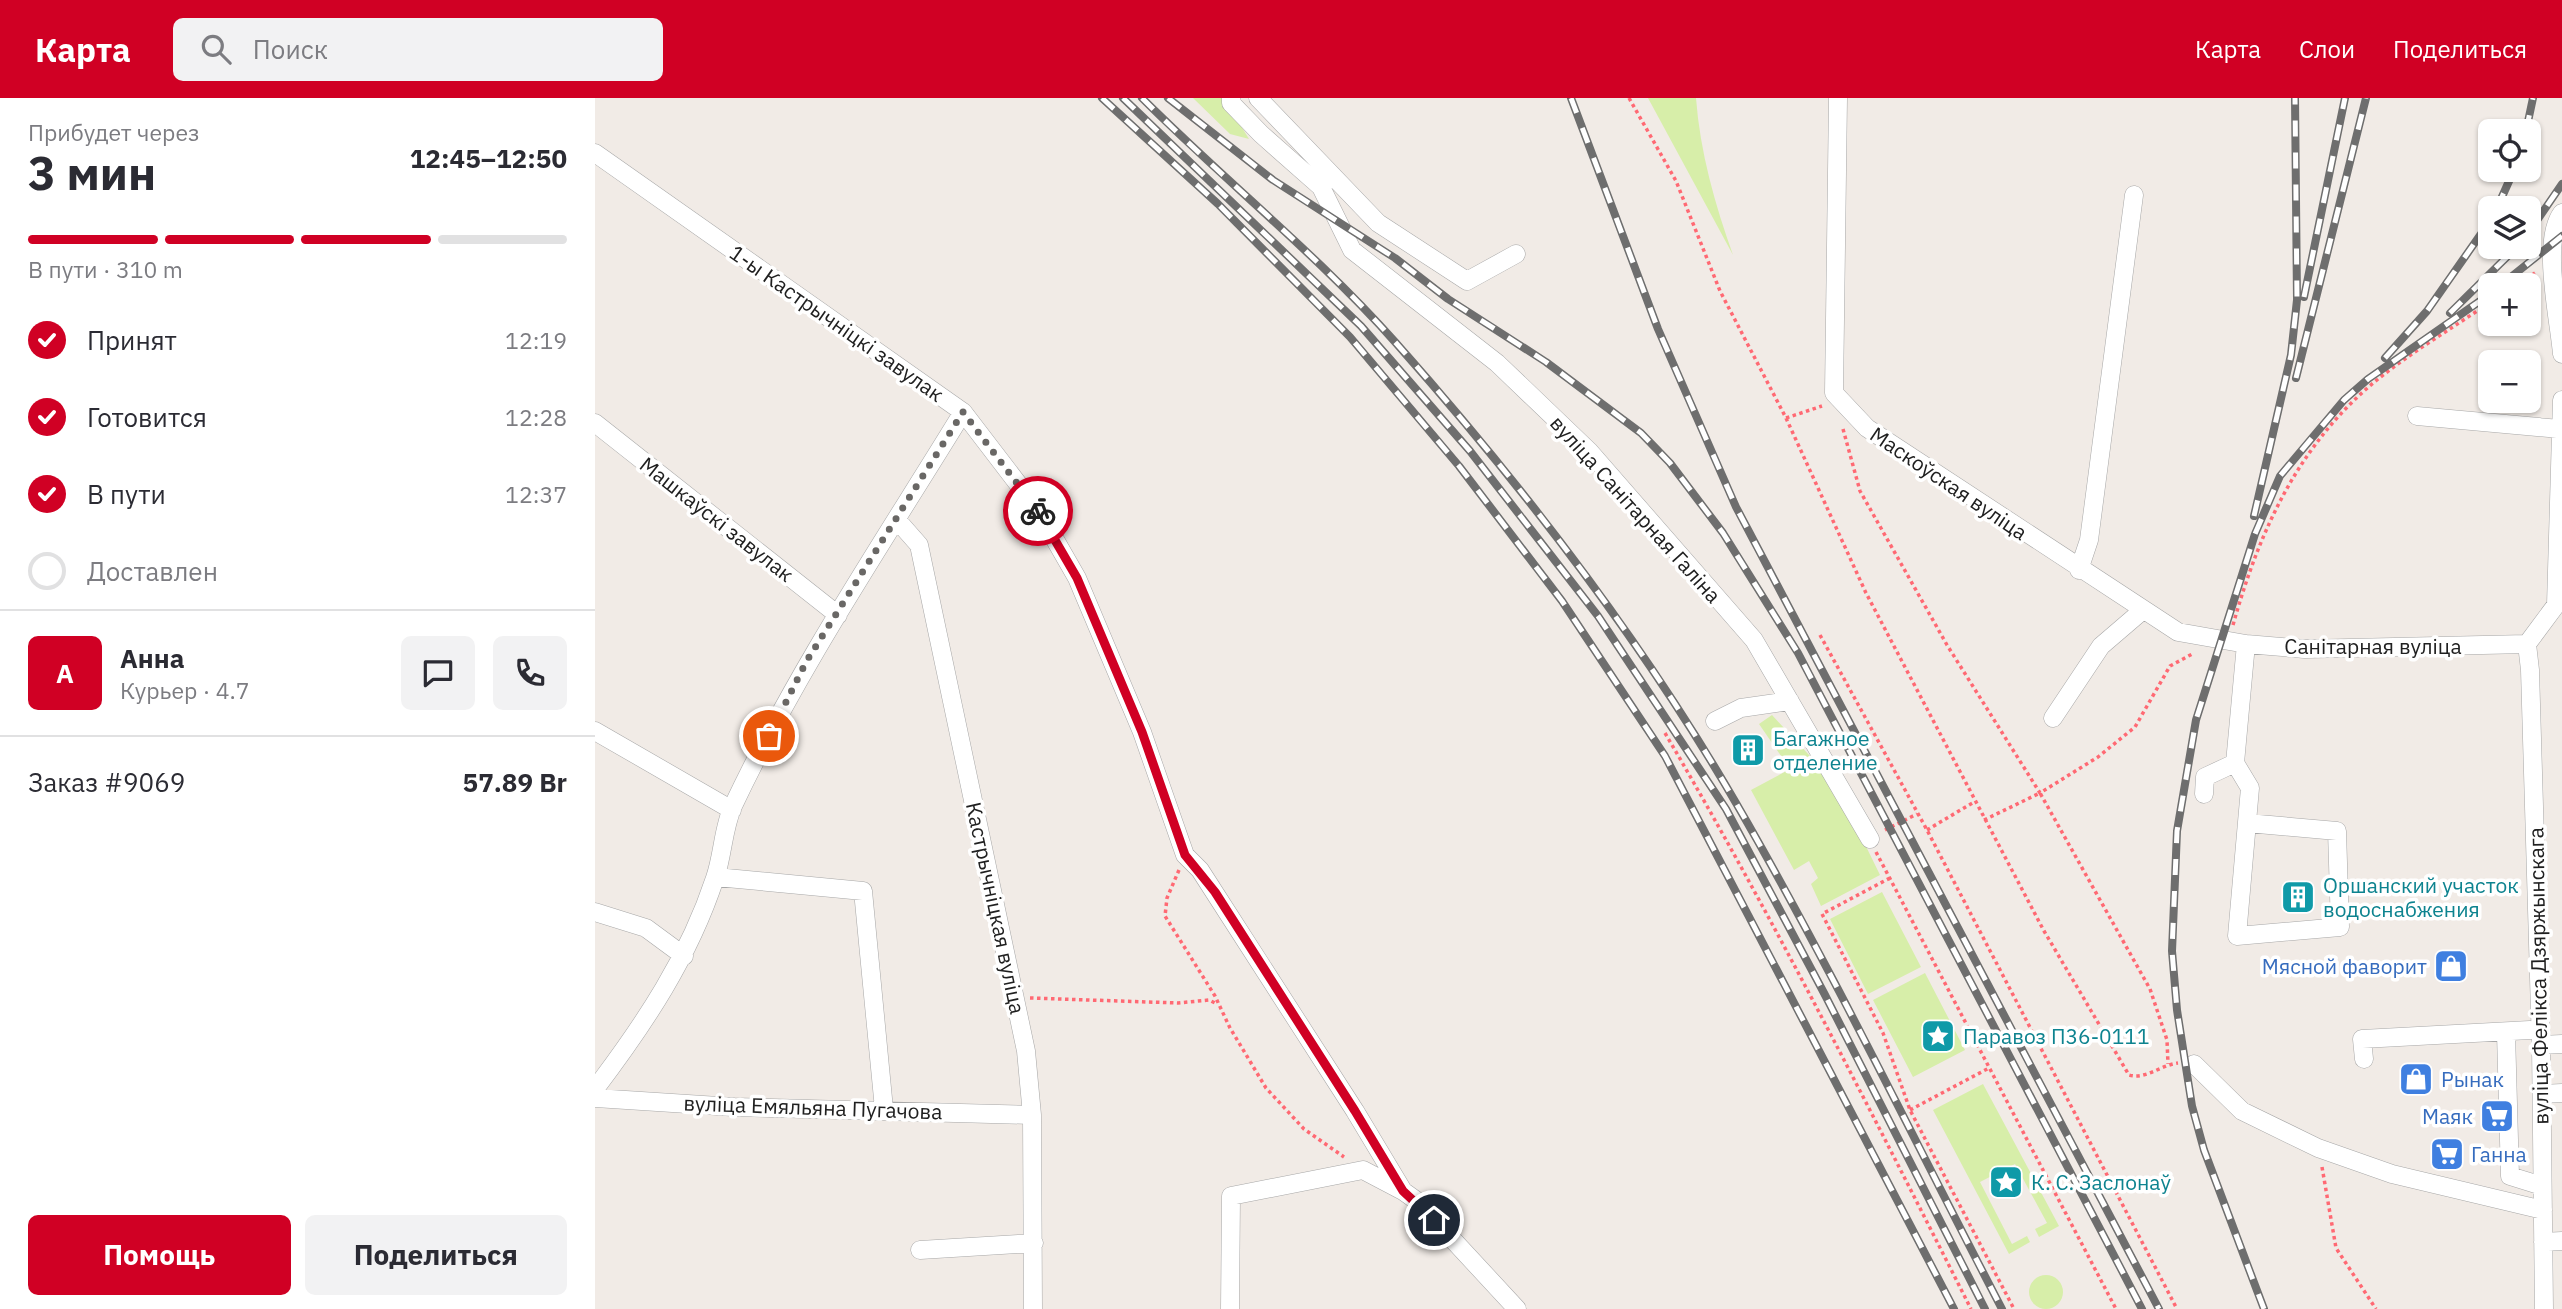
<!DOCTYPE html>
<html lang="ru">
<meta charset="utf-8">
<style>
:root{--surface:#fff;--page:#f2f2f3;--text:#2b2b33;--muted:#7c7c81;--line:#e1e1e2;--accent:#d00024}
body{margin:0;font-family:"IBM Plex Sans",sans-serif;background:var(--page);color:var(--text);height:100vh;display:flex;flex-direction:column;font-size:26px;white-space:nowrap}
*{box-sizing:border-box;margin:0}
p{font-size:23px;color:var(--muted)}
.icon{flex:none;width:38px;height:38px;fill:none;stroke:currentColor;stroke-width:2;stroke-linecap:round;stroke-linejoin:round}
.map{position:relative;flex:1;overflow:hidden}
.sheet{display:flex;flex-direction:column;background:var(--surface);width:595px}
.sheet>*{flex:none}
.tools{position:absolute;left:1883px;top:21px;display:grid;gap:14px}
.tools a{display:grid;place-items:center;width:63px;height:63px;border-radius:10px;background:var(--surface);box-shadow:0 2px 5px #0004;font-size:35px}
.pin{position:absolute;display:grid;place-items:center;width:60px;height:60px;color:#fff;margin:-30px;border:4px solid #fff;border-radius:50%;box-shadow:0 2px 7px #0007}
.courier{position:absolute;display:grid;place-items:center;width:70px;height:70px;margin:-35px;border:5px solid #d00024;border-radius:50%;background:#fff;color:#222;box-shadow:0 2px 9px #0007}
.overview em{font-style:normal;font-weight:700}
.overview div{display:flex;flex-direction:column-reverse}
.overview{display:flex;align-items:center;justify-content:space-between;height:119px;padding:0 28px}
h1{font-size:46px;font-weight:700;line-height:52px}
.bar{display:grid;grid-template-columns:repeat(4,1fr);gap:10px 7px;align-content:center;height:84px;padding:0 28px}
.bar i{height:9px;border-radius:5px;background:var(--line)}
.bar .on{background:var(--accent)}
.bar p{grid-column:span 4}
.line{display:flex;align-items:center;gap:18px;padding:0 28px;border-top:2px solid var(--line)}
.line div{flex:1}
.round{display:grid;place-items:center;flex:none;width:74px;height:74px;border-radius:10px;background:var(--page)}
ol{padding:0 28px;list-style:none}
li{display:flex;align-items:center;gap:21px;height:77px}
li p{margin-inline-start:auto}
li .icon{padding:7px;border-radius:50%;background:var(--accent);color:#fff;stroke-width:4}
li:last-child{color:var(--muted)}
li i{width:38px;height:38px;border:4px solid var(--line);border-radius:50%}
.action{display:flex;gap:14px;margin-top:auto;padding:14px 28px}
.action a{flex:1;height:80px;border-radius:10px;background:var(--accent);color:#fff;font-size:28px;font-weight:700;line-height:80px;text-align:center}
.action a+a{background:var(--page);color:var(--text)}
header{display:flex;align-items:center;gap:42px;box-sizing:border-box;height:98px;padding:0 35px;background:var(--accent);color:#fff}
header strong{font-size:33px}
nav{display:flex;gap:38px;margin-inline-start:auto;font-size:24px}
.search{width:490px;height:63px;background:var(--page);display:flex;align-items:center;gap:18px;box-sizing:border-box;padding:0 24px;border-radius:10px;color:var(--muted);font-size:26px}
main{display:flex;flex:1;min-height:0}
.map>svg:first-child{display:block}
.grass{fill:#d7eea9}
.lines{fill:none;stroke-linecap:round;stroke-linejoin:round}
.minor-casing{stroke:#a7a7a7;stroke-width:19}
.path{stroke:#ff6973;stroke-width:3.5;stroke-dasharray:3.5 3.5;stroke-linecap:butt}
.minor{stroke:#fff;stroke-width:18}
.rail-casing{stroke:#6e6e6e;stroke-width:8}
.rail{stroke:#fff;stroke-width:5;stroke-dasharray:16;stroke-linecap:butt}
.done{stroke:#696765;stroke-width:7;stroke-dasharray:0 12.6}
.route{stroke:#d00024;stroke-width:9}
.labels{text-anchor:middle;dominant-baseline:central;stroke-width:7;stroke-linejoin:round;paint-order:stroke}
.street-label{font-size:21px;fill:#202020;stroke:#fff}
.culture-label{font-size:21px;fill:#0d838f;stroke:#fff;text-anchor:start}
.shop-label{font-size:21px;fill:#366cbe;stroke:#fff;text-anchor:end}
</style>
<header>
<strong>Карта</strong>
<div class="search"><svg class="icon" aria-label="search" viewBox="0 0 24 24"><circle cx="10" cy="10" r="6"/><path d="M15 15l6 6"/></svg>Поиск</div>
<nav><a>Карта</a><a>Слои</a><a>Поделиться</a></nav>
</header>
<main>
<section class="sheet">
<div class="overview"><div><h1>3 мин</h1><p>Прибудет через</p></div><em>12:45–12:50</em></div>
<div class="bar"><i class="on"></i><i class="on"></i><i class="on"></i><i></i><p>В пути · 310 m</p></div>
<ol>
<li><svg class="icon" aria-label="check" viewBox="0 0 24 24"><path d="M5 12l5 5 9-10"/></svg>Принят<p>12:19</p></li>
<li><svg class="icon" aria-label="check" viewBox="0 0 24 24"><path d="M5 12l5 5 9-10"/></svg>Готовится<p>12:28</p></li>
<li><svg class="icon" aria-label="check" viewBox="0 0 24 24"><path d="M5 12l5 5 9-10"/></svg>В пути<p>12:37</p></li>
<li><i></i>Доставлен</li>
</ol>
<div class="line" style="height:126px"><b class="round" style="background:var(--accent);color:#fff">А</b><div><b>Анна</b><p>Курьер · 4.7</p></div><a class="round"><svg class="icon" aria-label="chat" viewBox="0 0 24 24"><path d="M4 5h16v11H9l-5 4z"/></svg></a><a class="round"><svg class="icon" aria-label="phone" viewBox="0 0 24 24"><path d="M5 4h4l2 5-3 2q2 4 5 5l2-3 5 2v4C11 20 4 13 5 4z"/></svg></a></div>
<div class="line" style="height:91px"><div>Заказ #9069</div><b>57.89 Br</b></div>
<div class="action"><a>Помощь</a><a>Поделиться</a></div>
</section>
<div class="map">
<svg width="1967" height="1211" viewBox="0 0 1967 1211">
<rect width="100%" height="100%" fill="#f1ebe6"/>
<path class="grass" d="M598 0H629L654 41 635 36Z
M1053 0H1101C1105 54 1120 107 1138 157Z
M1177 617 1240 685 1285 777 1226 808 1216 786 1223 780 1214 763 1199 772 1156 692 1195 671 1164 626Z
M1287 794 1326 869 1273 896 1235 821Z
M1330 875 1370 952 1318 979 1278 902Z
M1388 986 1464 1128 1444 1139 1440 1131 1452 1125 1420 1066 1385 1084 1417 1146 1432 1138 1435 1144 1414 1156 1338 1012Z
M1434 1194a17 17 0 1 1 34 0a17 17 0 1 1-34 0Z"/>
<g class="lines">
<g class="minor-casing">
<path id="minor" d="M636 0V5L666 36 726 89 757 152 902 265 994 353 1159 542 1275 741
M663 0 783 125 872 183 921 156
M1243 0 1239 295 1272 330 1583 534 1651 546 1710 551 1932 546
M0 55 368 314 443 412 482 480 547 634 590 757 605 772 760 1013 808 1093 822 1103 922 1211
M1967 115C1946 143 1964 220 1967 256
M1822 318 1965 331
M0 325 243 517
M302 422 324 447 431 953 437 1017 438 1211
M1484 472 1494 442 1539 97
M1932 546 1935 572 1946 947 1949 1211
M1932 546 1961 507 1967 302
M1458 620 1506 548 1548 512
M1120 623 1146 610 1195 603
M0 633 137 712
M1640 665 1655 690 1642 838 1745 829 1742 733 1652 725
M1609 696 1610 679 1640 665 1651 546
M121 779 268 793 289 1011
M0 814 51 830 89 858
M1911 935 1915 1078 1947 1088
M1946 947 1967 946
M1769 961 1767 941 1935 932
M1599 966 1647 1013 1723 1050 1797 1076 1948 1112
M0 991C50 925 94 859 120 780 128 757 128 730 138 708 203 570 289 443 368 314
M1947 996 1967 995
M0 1000 139 1009 437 1017
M1948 1144 1967 1143
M325 1152 439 1145
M635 1211 636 1098 768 1072 808 1093"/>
</g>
<path class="path" d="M1034 0 1081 83 1125 193 1191 320 1271 495 1449 833 1534 977C1550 982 1566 967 1583 965
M1920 187 1940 175
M1191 320 1227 308
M1248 331 1265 393 1352 547 1445 695 1503 659 1540 629 1575 568 1599 555
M1638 527C1663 438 1699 356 1769 293 1807 259 1854 233 1895 204
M1225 537 1332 732 1582 1211
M1070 635C1180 823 1278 1017 1376 1211
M1389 722 1445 695 1555 891 1572 942 1573 966
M1290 732 1322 716
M1332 732 1379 704
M1281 754 1521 1211
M584 772 572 800 570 818 620 898 635 930 671 990 709 1031 749 1059
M1295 780 1227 816 1288 935 1315 1012 1419 1211
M435 900 583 905 614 902 622 906
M1315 1012 1394 970
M1727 1069 1741 1150 1781 1211"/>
<use href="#minor" class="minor"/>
<g class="rail-casing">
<path id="rail" d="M507 0 623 106 755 239 864 368 967 503 1070 658 1359 1211
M528 0 766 228 875 353 1003 518 1131 711 1229 895 1390 1211
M547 0C630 83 723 157 801 245 927 387 1046 541 1141 705 1236 869 1319 1042 1407 1211
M573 0 678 82 800 160 853 201 951 264 1046 335 1075 365 1128 435 1203 555 1547 1211
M976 0 1063 231 1141 409 1564 1211
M1931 33 1938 0
M1902 110 1919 72
M1934 134 1967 86
M1906 187 1967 138
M1709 199 1750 0
M1855 215 1922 149
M1790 260 1832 213 1895 123
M1701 280 1771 0
M1659 418 1696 257 1702 202 1700 0
M1669 1211 1609 1052 1597 1008 1582 912 1577 853 1582 733 1601 622 1660 436 1685 378 1749 302 1773 281 1895 196"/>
</g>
<use href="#rail" class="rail"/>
</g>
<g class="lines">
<path class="done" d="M174 638 211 564 368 314 443 413"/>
<path class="route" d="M443 413 482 480 547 634 590 757 620 794 760 1013 808 1093 839 1122"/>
</g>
<defs>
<g id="building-square" transform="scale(1.75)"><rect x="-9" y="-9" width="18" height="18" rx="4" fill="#0f9aa8" stroke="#fff"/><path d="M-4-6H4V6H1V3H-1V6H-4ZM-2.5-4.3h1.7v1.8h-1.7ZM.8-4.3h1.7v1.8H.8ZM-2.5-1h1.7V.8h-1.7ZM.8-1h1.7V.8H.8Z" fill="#fff"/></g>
<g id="shop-square" transform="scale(1.75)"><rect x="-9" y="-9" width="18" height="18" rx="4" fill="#3f7fe0" stroke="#fff"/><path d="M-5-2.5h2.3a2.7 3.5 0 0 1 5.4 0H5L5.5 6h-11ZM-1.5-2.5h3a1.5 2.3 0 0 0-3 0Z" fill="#fff"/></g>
<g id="sight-square" transform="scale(1.75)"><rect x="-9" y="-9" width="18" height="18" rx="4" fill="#0f9aa8" stroke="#fff"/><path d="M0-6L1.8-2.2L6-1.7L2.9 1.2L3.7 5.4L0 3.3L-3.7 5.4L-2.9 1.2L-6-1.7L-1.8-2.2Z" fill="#fff"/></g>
<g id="supermarket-square" transform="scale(1.75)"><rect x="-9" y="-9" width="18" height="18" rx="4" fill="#3f7fe0" stroke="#fff"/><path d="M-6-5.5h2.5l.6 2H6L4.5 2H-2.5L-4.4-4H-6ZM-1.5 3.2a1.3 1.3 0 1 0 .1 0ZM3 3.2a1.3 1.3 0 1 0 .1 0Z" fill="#fff"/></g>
</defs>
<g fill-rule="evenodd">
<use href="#building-square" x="1153" y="652"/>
<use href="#building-square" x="1703" y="799"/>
<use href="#shop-square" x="1856" y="868"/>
<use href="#sight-square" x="1343" y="938"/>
<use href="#shop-square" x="1821" y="981"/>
<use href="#supermarket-square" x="1902" y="1018"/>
<use href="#supermarket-square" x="1852" y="1056"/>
<use href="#sight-square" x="1411" y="1084"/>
</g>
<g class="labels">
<g class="street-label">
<text transform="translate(242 225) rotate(35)">1-ы Кастрычніцкі завулак</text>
<text transform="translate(1354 385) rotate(34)">Маскоўская вуліца</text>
<text transform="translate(1041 411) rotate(48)">вуліца Санітарная Галіна</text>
<text transform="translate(122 421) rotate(38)">Машкаўскі завулак</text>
<text x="1778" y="548">Санітарная вуліца</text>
<text transform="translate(401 810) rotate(78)">Кастрычніцкая вуліца</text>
<text transform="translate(1943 878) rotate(-91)">вуліца Фелікса Дзяржынскага</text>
<text transform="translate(218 1009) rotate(2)">вуліца Емяльяна Пугачова</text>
</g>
<g class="culture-label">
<text x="1178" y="640">Багажное<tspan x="1178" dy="24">отделение</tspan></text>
<text x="1728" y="787">Оршанский участок<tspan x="1728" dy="24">водоснабжения</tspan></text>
<text x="1368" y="938">Паравоз П36-0111</text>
<text x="1436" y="1084">К. С. Заслонаў</text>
</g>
<g class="shop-label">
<text x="1832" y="868">Мясной фаворит</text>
<text x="1846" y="981" text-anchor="start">Рынак</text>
<text x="1878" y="1018">Маяк</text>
<text x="1876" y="1056" text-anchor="start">Ганна</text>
</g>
</g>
</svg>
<div class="tools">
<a><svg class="icon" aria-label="locate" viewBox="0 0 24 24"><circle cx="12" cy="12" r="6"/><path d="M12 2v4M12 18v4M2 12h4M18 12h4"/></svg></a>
<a><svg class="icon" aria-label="layers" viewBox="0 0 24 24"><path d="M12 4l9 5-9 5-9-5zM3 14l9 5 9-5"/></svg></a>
<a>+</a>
<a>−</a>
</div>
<div class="pin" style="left:174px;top:638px;background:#ea580c"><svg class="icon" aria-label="bag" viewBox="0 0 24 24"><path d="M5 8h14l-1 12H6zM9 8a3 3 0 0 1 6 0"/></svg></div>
<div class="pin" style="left:839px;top:1122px;background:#1f2937"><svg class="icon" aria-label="home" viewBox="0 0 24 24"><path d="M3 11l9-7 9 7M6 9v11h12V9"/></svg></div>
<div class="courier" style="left:443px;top:413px"><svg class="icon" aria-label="bike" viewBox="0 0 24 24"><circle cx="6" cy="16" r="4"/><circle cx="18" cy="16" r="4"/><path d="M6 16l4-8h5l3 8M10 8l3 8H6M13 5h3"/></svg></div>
</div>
</main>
